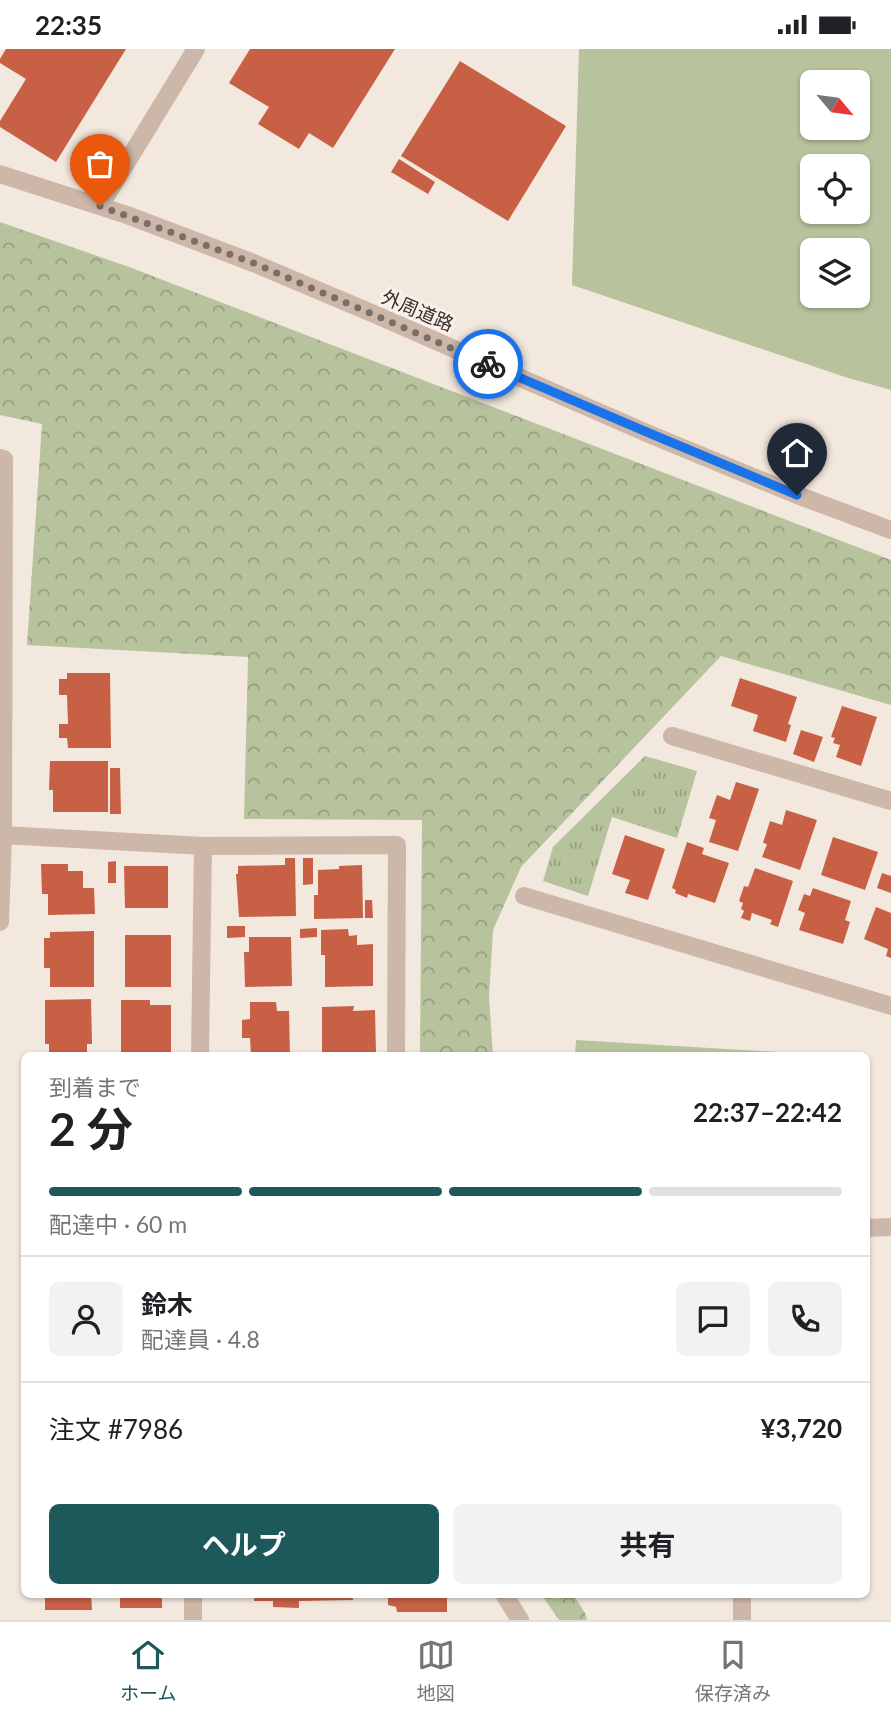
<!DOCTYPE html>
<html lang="ja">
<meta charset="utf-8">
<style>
:root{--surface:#fff;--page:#f2f2f2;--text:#202124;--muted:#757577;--line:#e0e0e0;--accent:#1d595b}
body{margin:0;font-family:Lato,"Noto Sans JP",sans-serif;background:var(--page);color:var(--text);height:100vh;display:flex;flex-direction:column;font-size:26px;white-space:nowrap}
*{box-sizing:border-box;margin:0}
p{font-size:23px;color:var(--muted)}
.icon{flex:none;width:38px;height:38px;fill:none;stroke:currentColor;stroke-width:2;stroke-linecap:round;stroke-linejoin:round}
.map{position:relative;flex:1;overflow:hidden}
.panel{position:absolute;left:21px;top:1003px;width:849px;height:546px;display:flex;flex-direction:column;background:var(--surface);border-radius:10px;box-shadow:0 2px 5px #0004}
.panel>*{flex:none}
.needle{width:46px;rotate:119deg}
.tools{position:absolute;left:800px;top:21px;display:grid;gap:14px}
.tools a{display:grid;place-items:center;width:70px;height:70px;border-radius:10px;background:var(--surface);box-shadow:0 2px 5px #0004;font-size:35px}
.pin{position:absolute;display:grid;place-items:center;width:60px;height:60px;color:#fff;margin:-72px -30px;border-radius:50% 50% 50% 0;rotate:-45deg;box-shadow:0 0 7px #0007}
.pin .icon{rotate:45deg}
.courier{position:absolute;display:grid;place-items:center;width:70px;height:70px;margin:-35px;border:5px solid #1a73e8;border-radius:50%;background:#fff;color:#222;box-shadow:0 2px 9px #0007}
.overview em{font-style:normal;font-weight:700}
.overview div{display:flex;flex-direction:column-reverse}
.overview{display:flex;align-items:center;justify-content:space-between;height:119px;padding:0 28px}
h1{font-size:46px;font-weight:700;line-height:52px}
.bar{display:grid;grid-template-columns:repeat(4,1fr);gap:10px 7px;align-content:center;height:84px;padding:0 28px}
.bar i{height:9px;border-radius:5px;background:var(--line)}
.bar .on{background:var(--accent)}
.bar p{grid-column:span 4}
.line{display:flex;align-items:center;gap:18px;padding:0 28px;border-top:2px solid var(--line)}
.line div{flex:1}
.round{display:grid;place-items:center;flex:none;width:74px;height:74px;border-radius:10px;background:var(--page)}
.button{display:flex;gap:14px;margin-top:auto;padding:14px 28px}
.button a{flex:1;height:80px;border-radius:10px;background:var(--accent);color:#fff;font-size:28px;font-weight:700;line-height:80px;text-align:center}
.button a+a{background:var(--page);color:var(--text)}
.status{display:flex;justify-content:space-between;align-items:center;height:49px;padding:0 35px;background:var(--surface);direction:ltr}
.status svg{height:19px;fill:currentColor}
.tab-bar{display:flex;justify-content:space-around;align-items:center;height:98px;border-top:2px solid var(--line);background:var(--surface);font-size:19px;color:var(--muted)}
.tab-bar a{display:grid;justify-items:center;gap:4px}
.tab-bar .on{color:var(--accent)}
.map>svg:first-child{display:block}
.forest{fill:url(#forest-crowns)}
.park{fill:url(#park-tufts)}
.garden{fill:#b7c39d;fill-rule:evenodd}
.building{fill:#c86046}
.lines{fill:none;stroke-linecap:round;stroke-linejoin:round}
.minor{stroke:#ccb7a9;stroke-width:18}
.done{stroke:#796e68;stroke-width:7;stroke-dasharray:0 12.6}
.route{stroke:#1a73e8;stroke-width:9}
.labels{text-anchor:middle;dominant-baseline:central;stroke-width:6;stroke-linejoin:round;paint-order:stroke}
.street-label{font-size:19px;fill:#382d29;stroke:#faf2ea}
</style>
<div class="status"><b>22:35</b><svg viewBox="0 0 49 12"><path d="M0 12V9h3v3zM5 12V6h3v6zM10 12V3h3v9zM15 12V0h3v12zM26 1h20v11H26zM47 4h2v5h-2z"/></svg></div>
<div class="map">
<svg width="891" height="1571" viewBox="0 0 891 1571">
<defs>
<pattern id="forest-crowns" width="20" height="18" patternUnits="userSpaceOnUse" patternTransform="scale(1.75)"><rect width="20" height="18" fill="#b7c39d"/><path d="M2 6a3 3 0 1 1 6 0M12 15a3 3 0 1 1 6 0" fill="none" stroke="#969f80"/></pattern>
<pattern id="park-tufts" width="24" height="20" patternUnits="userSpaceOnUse" patternTransform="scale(1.75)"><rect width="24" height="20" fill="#b7c39d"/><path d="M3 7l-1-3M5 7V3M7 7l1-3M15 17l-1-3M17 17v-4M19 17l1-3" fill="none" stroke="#969f80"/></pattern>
</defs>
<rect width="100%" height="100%" fill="#f3e8dd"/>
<path class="forest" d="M0 173 129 218 891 511V656L721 607 521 818 493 881 489 948 493 1006H420L422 771 244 770 248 608 27 596 42 375 0 366Z
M541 1545H573L585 1564 587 1571H559Z"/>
<path class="park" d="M645 707 697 722 677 789 612 768 588 847 543 832 553 798Z
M576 991 829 1006H575Z"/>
<path class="garden" d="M579 0H891V341L845 328 572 236ZM812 33H858V79H812ZM812 117H858V163H812ZM812 201H858V247H812Z"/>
<path class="building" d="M6 0H126L56 113 0 78V72L26 30 0 14V10Z
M250 0H395L333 99 309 84 299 100 258 75 269 58 229 34Z
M460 12 566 77 508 172 401 107Z
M399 110 435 133 428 145 391 123Z
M67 624H110L111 699H68L67 689H59V675H68L67 646H59V630H67Z
M740 629 797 648 788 675 791 676 786 693 753 682 758 666 731 657Z
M842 657 877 668 861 717 836 708 840 696 833 694 835 689 831 688Z
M801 681 823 688 814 713 793 705Z
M50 712H108V763H53V741H49Z
M110 719H120L121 765H110Z
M736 733 759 740 738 802 709 793 716 771 709 769 717 746 730 751Z
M786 761 817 771 800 821 762 808 767 795 763 794 770 772 782 776Z
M625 786 665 800 648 851 625 844 630 831 612 825Z
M833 788 878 803 865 841 821 826Z
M687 793 704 799 702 805 729 814 715 854 688 845 687 849 675 844 676 841 672 839Z
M285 809H295L296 867 239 868 236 825H238V817L285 816Z
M303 809H313V835L303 836Z
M116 812V834H108V813Z
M41 815H68V822H83V839H94L95 865 48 866V845H42Z
M362 816 363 869 314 870V846H318V821L339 820V817Z
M124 817H168V859H125Z
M755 819 793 832 778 878 770 875 772 871 752 864 750 872 741 869 744 862 741 860 743 854 739 852 744 837 748 838Z
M882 824 891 827V844L877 839Z
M813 839 851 852 845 871 850 873 843 895 799 881 805 864 798 861 804 845 810 847Z
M365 851H372L373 869H365Z
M876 858 891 864V909L886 907 888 900 864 890Z
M227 877H245V888L227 889Z
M317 879V888L300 889V880Z
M348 880 349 887 357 886V896L373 895V937L325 938V906H321V881Z
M94 882V938H50V919H44V889H50V883Z
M125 886H171V938H125Z
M249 888H291L292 937 245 938 244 903H249Z
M91 950 92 995H87V1004L49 1005V995H45V951Z
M121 951H150V956H171V1003H121Z
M250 953H276L277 962H289L290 1006H251L250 989H242V971L250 970Z
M354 957 353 962 375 961 376 1004 322 1005V958Z
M45 1545H91L92 1561H45Z
M120 1545H172V1548H162V1559H120Z
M254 1545H353V1551L299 1552V1559L273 1558V1552H254Z
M388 1545H447V1563H397L396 1558 388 1556Z"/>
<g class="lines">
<path class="minor" d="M0 125 127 166 256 215 381 268 649 385 797 446 891 481
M100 157 196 0
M0 409 4 410 3 786 203 797 397 796 396 1006
M672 687 891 752
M0 786H3L0 873
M524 847 891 957
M200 1006 203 797
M866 1179 891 1178
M504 1545 520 1571
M742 1545V1571
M193 1571V1545"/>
</g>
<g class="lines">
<path class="done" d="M100 157 256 215 488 315"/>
<path class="route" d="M488 315 649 384 797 446"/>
</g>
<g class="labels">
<g class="street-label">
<text transform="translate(418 261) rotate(23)">外周道路</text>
</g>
</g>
</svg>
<div class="tools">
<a><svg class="needle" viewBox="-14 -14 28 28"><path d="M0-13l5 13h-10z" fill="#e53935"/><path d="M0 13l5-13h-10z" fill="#757577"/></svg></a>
<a><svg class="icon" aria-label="locate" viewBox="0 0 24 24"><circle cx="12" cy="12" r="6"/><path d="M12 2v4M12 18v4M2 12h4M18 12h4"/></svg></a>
<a><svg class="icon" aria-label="layers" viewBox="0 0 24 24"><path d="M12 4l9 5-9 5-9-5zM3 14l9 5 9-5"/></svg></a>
</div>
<div class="pin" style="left:100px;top:157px;background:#ea580c"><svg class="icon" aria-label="bag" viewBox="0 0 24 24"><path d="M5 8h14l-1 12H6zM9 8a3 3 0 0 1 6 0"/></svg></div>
<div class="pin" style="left:797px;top:446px;background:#1f2937"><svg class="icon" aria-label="home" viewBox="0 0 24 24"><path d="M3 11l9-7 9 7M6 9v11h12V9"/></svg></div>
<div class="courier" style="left:488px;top:315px"><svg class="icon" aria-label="bike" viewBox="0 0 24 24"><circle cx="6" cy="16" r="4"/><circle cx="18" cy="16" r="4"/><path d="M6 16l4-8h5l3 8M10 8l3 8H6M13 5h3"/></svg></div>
<section class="panel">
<div class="overview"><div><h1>2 分</h1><p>到着まで</p></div><em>22:37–22:42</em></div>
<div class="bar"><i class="on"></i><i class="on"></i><i class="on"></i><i></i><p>配達中 · 60 m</p></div>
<div class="line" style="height:126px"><a class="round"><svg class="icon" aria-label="person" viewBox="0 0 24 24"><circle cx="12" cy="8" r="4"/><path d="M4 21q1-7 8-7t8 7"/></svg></a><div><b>鈴木</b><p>配達員 · 4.8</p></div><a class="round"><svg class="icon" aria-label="chat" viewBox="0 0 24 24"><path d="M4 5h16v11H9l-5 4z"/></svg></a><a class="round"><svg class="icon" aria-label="phone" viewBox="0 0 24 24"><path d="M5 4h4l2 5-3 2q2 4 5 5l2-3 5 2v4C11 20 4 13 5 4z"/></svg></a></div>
<div class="line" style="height:91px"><div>注文 #7986</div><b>¥3,720</b></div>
<div class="button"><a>ヘルプ</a><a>共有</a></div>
</section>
</div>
<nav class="tab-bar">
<a class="on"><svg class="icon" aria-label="home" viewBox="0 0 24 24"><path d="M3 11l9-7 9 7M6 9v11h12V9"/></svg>ホーム</a>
<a><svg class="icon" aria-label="map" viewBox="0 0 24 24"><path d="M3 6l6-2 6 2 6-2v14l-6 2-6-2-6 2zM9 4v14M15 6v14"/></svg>地図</a>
<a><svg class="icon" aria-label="saved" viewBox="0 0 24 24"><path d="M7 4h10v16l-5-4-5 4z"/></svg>保存済み</a>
</nav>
